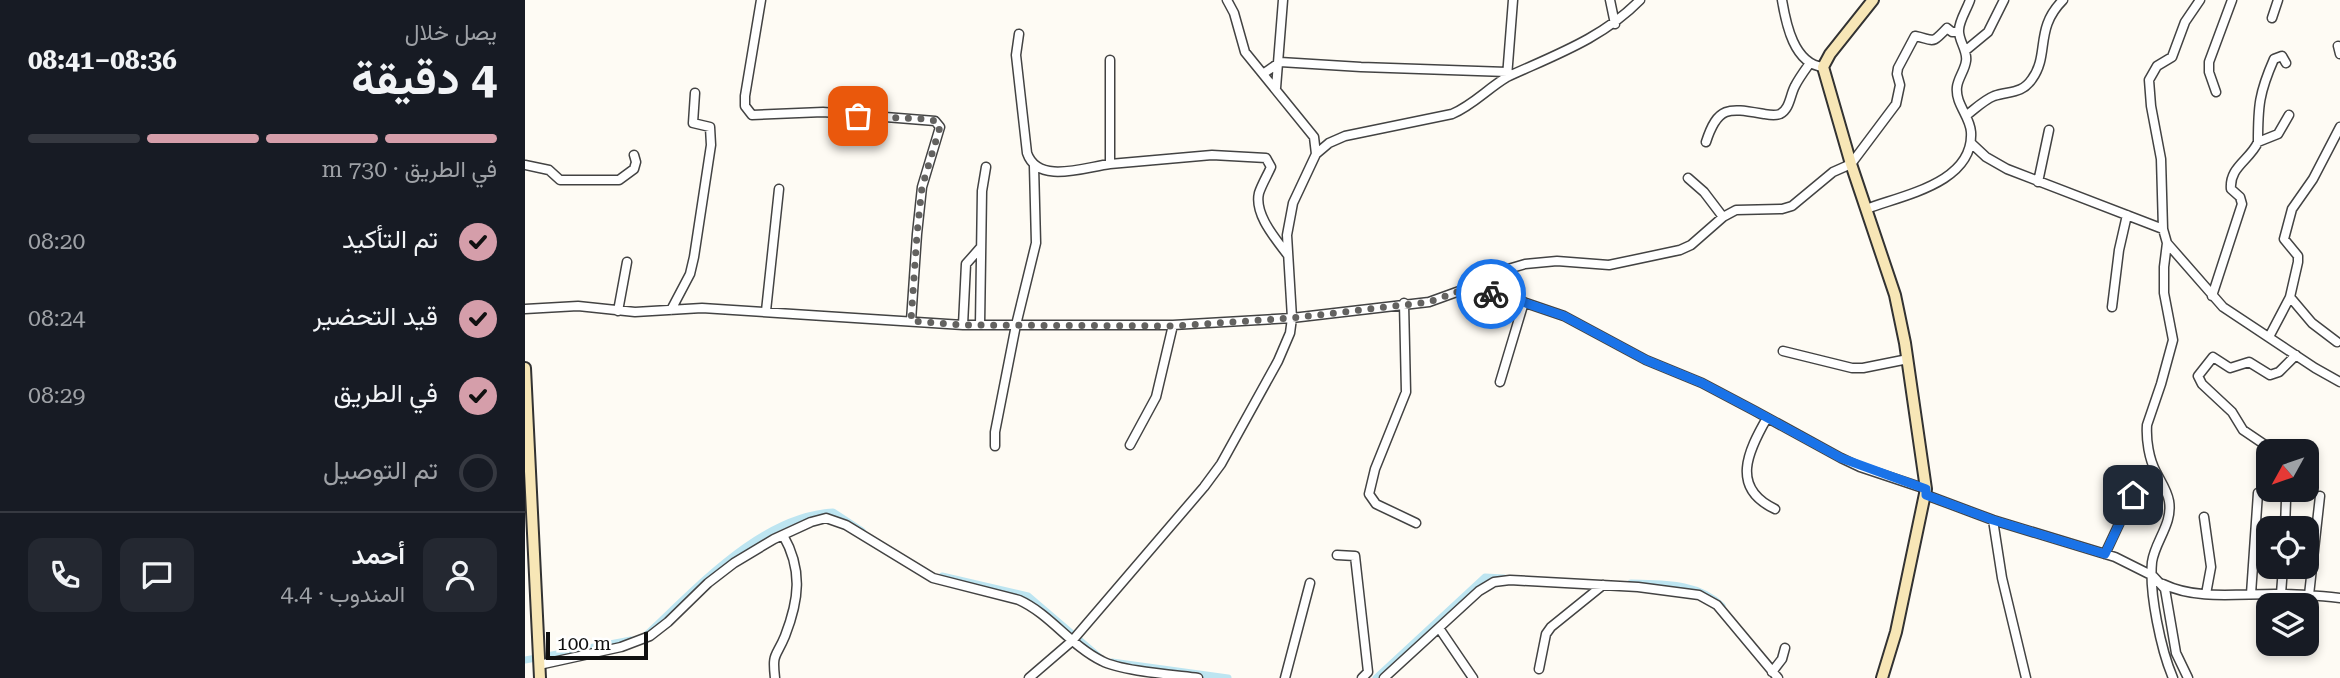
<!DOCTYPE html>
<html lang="ar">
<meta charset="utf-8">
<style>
:root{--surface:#171b24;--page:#242831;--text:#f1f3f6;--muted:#9ea1a6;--line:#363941;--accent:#d59eaa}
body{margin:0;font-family:"Roboto Serif",Vazirmatn,serif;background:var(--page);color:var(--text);direction:rtl;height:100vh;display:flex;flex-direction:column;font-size:26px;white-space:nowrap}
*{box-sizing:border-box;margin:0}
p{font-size:23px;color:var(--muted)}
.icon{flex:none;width:38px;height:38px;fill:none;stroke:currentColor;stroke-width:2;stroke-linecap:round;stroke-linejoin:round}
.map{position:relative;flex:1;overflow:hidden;direction:ltr}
.panel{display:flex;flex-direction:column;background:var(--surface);width:525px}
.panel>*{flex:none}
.needle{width:46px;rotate:230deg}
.buttons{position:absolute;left:1731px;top:439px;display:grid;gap:14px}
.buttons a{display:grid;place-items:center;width:63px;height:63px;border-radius:14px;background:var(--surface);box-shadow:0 4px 10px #0003;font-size:35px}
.scale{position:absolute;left:21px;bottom:18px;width:102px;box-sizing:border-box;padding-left:7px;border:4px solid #101010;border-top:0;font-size:19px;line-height:24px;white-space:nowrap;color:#101010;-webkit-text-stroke:5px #fff;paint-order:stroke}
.pin{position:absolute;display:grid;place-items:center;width:60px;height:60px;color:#fff;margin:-30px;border-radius:14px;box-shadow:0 4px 10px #0006}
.courier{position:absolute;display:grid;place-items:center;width:70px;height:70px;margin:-35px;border:5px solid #1a73e8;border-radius:50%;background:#fff;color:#222;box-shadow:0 2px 9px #0007}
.head em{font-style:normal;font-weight:700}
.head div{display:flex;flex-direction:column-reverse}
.head{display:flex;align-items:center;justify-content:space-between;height:119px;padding:0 28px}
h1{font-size:46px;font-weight:700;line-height:52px}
.bar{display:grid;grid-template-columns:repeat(4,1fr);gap:10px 7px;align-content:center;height:84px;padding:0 28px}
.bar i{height:9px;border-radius:5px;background:var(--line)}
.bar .selected{background:var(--accent)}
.bar p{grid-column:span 4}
.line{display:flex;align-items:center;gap:18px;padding:0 28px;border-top:2px solid var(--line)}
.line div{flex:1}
.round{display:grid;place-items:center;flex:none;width:74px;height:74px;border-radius:14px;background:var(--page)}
ol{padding:0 28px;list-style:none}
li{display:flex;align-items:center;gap:21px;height:77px}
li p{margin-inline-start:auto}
li .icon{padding:7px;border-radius:50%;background:var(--accent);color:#111;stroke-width:4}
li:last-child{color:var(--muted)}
li i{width:38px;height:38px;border:4px solid var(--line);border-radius:50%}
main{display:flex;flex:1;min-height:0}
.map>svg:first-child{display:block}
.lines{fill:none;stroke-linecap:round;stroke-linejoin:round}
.canal{stroke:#bde5f1;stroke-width:7}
.street-casing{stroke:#434343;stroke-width:11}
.secondary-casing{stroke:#323232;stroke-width:14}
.street{stroke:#fff;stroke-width:8}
.secondary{stroke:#f7e6b6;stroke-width:10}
.done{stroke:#636260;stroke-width:7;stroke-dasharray:0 12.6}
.route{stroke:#1a73e8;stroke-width:9}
</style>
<main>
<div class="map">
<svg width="1815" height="678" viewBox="0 0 1815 678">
<rect width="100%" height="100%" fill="#fefbf4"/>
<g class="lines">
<path class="canal" d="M417 576 503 596 573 656
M1106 583C1137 584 1173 582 1197 606
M120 636C171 589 235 516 308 512L337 531
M0 660 106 640
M587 662 703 678
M851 678 960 577 979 578"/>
<g class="street-casing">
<path id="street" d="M236 0 220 96V106L227 115 298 112 410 121 415 127 397 187 392 234 386 321
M702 0 709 13 720 52 789 137 791 154
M1085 0 1090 24
M1257 0C1261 24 1269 64 1298 67
M1747 18 1753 0
M494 34 491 55 502 153C513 185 560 167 585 164
M1813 46 1815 54
M1440 51 1463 32 1479 0
M585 60V164L687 155 741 158 746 167C742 176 737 184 734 193 729 214 750 238 762 254
M738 74 755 62 836 67 982 72
M982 77C1030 55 1078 38 1115 0
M751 88 758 0
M1691 92 1684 72V62L1707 0
M1442 115C1451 108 1459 100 1469 96 1484 91 1497 94 1507 79 1525 54 1509 29 1538 0
M1181 142C1193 105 1204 108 1239 114 1245 115 1250 116 1255 114 1265 109 1265 95 1270 86 1274 78 1280 70 1285 63
M1733 142C1733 106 1734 93 1749 59L1757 56 1761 63
M1446 143 1461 157 1482 169 1638 229 1642 243
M0 165 24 170 35 180H94L109 169 111 162 109 155
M1163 178 1179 192 1198 217
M1513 182 1524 130
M1341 209C1378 195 1449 183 1446 132 1445 116 1430 104 1432 87 1433 78 1440 70 1441 61 1443 51 1433 40 1434 30 1434 21 1442 9 1445 0
M1638 229 1636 159 1626 106 1624 80 1632 66 1647 57 1660 22 1675 0
M940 289 973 272 1000 264 1032 261 1084 265 1155 250 1166 245 1198 217 1211 210 1257 209 1267 206 1308 172 1326 164 1371 104 1375 85 1372 74 1373 68 1390 36C1410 40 1406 45 1422 28L1427 32H1433
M1687 296 1717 204 1715 197 1706 189C1704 167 1725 160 1733 142L1753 134 1764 115
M1765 297 1787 323 1812 342
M879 303 881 392 850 469 844 494 851 504 891 523
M1587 307 1594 250 1602 215
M0 309 53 306 110 312 177 308 438 325H648L767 318 904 302 940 289 989 299 1039 316 1121 360 1177 383 1230 411 1316 458 1335 467 1401 489
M146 310 165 274 169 257 186 145 185 127 168 123 170 93
M93 311 102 262
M241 311 254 189
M438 325 441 264 456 247
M455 325 457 191 461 167
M1744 337 1765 297 1773 262V256L1759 239 1767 209 1788 179 1815 127
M1258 351 1327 368H1338L1383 359
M975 382 999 302
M1242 418C1223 451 1205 488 1250 509
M605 445 631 397 648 325
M470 446V432L491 325 511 243 509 166
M1749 451 1718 430 1707 412 1677 384 1673 376 1688 357 1705 368 1724 362 1745 375 1754 372 1771 355
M1401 495 1468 520 1590 557 1628 576 1640 589 1651 653 1663 678
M1679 517 1686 567 1681 594
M1468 520 1477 578 1501 678
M1760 528 1761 500
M1580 554 1617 475
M812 555 830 556 843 672 837 678
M1638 584C1673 601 1717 593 1756 594 1775 594 1795 596 1815 598
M1726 594 1733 493
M1756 594 1758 567
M1784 595 1795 496
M914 628 948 678
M14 665 96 647 125 636 143 622 183 583 209 563 249 539 286 522 301 518 321 525 408 578 494 600C525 614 546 646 577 661 596 671 650 675 673 678
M1014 669 1021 634 1026 627 1078 585
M1247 672 1257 659 1260 648
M250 678C247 652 251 658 260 636 274 600 278 570 258 535
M504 678 547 641 679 487 696 464 753 361 765 333 767 318 762 235 768 203 791 154 804 143 820 136 927 114C948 105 962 89 982 77L988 0
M760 678 785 583
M859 678 954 591 969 582 985 580 1113 587 1174 595 1192 605 1253 678
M1648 678C1636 650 1624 593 1627 562 1630 541 1648 524 1644 501 1642 490 1636 482 1631 472 1624 459 1621 440 1622 425L1636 384 1648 340 1639 293V267L1642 243 1698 307 1790 368 1815 382"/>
</g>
<g class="secondary-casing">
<path id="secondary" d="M1348 0 1305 54 1298 67 1326 164 1370 295 1380 343 1401 489 1371 632 1357 678
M0 368 15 678"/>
</g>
<use href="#street" class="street"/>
<use href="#secondary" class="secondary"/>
</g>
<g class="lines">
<path class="done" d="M333 116 401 119 411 121 415 127 397 187 392 234 386 321 438 325 649 326 767 318 904 302 940 289 966 294"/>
<path class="route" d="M966 294 989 299 1039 316 1121 360 1177 383 1230 411 1316 458 1401 489V495L1468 520 1580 554 1608 495"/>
</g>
</svg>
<div class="buttons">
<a><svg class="needle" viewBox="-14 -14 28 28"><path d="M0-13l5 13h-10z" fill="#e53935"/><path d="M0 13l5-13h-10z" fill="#9ea1a6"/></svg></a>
<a><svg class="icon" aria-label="locate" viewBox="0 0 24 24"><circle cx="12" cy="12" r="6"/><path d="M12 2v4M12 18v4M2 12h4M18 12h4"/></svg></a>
<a><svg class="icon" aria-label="layers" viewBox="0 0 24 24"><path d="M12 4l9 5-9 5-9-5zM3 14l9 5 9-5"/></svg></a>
</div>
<div class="scale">100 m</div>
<div class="pin" style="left:333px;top:116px;background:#ea580c"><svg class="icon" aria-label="bag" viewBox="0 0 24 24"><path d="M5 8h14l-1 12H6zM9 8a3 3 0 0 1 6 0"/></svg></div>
<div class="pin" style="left:1608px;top:495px;background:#1f2937"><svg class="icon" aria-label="home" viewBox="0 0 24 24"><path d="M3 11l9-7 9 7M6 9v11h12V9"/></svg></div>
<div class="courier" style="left:966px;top:294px"><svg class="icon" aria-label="bike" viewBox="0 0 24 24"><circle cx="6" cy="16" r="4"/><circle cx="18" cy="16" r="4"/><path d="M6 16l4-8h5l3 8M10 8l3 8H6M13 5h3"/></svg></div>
</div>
<section class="panel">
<div class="head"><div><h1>4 دقيقة</h1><p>يصل خلال</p></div><em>08:36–08:41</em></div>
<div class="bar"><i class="selected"></i><i class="selected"></i><i class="selected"></i><i></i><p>في الطريق · 730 m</p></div>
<ol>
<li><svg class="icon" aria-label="check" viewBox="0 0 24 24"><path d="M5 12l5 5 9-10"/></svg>تم التأكيد<p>08:20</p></li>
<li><svg class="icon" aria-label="check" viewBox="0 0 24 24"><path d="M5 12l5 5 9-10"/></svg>قيد التحضير<p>08:24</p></li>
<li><svg class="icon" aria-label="check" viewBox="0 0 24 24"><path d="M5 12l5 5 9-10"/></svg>في الطريق<p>08:29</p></li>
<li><i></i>تم التوصيل</li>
</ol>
<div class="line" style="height:126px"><a class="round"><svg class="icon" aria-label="person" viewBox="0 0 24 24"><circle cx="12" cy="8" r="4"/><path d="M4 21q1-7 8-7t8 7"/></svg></a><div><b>أحمد</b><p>المندوب · 4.4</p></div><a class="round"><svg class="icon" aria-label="chat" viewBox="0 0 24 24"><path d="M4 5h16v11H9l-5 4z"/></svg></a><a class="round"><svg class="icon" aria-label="phone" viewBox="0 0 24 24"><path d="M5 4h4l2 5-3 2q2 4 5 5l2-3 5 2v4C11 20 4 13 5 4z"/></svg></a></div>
</section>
</main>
